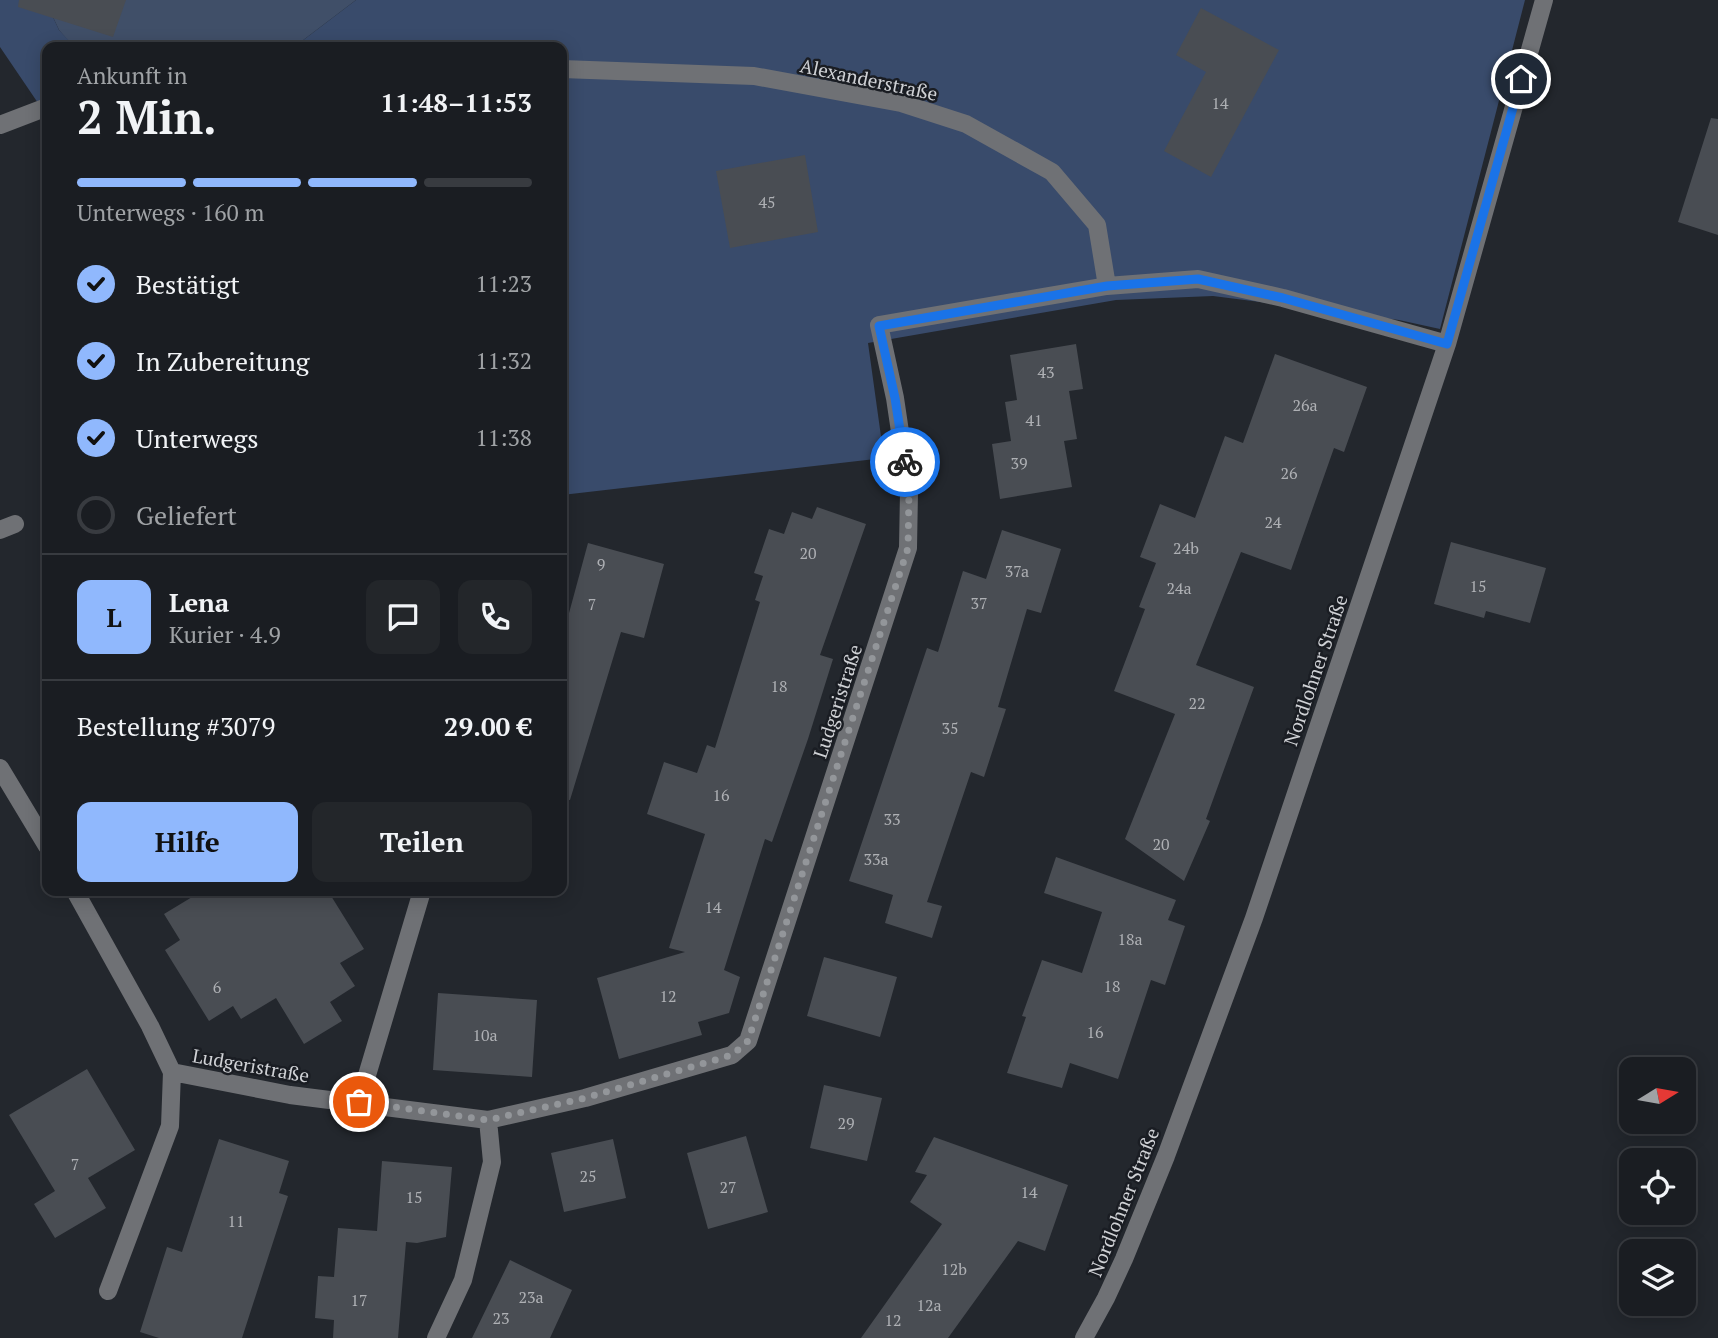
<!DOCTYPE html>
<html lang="de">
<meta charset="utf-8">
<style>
:root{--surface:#1a1d22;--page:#23262a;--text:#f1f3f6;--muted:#9fa2a5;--line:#383b40;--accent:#90b8fd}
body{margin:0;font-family:"PT Serif",serif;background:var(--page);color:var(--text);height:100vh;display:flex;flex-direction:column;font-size:26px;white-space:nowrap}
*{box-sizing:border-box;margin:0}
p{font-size:23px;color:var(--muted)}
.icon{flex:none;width:38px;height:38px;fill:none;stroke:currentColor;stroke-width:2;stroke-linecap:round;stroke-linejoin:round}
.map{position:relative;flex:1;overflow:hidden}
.panel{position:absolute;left:42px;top:42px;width:525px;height:854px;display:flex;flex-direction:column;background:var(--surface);border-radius:14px;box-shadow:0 4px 18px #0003,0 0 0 2px var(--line)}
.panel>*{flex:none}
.needle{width:46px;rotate:79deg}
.controls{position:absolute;left:1619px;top:1057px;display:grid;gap:14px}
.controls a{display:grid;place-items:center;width:77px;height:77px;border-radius:14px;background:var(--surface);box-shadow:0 4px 18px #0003,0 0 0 2px var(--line);font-size:35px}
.pin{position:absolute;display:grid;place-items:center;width:60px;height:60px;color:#fff;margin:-30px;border:4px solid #fff;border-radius:50%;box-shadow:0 2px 7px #0007}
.courier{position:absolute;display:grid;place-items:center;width:70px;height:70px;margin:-35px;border:5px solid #1a73e8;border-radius:50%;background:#fff;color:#222;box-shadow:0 2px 9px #0007}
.summary em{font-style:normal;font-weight:700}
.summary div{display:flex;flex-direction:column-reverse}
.summary{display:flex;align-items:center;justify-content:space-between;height:119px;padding:0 35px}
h1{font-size:46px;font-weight:700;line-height:52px}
.bar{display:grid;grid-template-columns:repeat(4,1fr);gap:10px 7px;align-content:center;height:84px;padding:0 35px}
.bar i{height:9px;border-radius:5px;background:var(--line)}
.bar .active{background:var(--accent)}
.bar p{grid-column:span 4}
.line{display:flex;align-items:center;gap:18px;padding:0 35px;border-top:2px solid var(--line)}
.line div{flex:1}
.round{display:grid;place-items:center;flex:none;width:74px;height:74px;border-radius:14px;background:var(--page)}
ol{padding:0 35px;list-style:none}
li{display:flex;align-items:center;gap:21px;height:77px}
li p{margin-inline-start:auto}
li .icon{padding:7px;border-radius:50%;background:var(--accent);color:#111;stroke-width:4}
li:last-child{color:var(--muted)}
li i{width:38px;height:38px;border:4px solid var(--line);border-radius:50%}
.primary-button{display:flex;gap:14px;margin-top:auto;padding:14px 35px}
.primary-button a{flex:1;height:80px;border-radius:14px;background:var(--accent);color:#111;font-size:28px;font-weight:700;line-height:80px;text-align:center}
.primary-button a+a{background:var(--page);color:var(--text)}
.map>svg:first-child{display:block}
.green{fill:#404f68}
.forest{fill:#394b6b}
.building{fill:#494d53}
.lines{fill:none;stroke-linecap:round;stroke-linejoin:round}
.minor{stroke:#6f7175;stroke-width:18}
.done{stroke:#93969a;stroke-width:7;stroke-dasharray:0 12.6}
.route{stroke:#1a73e8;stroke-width:9}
.labels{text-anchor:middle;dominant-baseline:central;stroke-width:5;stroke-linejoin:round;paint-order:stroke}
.number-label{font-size:16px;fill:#aeb0b4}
.street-label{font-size:19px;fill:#cfd1d5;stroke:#1a1d23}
</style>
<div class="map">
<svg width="1718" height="1338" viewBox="0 0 1718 1338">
<rect width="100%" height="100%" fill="#23272d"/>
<path class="green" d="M45 0H356L302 41 250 44H71L59 30Z"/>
<path class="forest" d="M0 0H45L59 30 72 44H250L302 41 356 0H1525L1440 329 1399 320 1213 296 1116 300 868 343 884 458 562 495V47H47V99L38 103 0 47Z"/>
<path class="building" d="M19 0H126L113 37 18 7Z
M1201 8 1279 50 1211 177 1164 151 1206 72 1176 55Z
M1711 118 1718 119V235L1678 222Z
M805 155 818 232 730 248 716 171Z
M1076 344 1083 389 1069 391 1077 439 1064 441 1072 487 1000 499 992 444 1011 441 1005 402 1017 400 1010 355Z
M1275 354 1367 387 1344 452 1334 448 1291 570 1241 552 1196 665 1254 687 1206 819 1210 821 1184 881 1125 839 1175 714 1114 691 1145 609 1139 607 1156 563 1140 557 1160 504 1195 518 1225 436 1243 443Z
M817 507 866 524 820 655 833 659 808 739 772 842 765 839 724 970 740 977 729 1013 698 1022 702 1035 619 1059 597 978 685 952 669 948 705 834 647 814 664 762 697 773 707 745 715 748 760 602 755 600 763 576 754 573 769 529 784 534 792 512 812 519Z
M1002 530 1061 549 1041 613 1027 609 998 707 1006 709 984 777 971 772 927 902 942 906 932 938 885 923 893 895 849 881 927 648 938 652 963 571 986 579Z
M1451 542 1546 568 1530 623 1486 611 1484 618 1434 604Z
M588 543 664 564 644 638 621 632 570 800 562 799V639Z
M1056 857 1176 900 1168 920 1185 926 1165 985 1151 980 1118 1079 1070 1063 1062 1088 1007 1073 1026 1017 1022 1016 1042 960 1082 973 1102 912 1044 893Z
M202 891H328L364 949 340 963 355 986 330 1002 342 1021 304 1044 276 998 241 1019 233 1006 209 1021 165 950 180 940 164 914Z
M824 957 897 977 880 1037 807 1016Z
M438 993 537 1000 532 1077 433 1070Z
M87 1069 135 1150 88 1178 106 1208 55 1238 34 1204 55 1191 9 1115Z
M824 1085 882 1098 867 1161 810 1148Z
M746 1136 768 1212 708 1229 687 1153Z
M934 1137 1068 1185 1045 1251 1018 1241 948 1338H861L942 1224 910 1202 927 1175 915 1172Z
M219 1139 289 1161 279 1193 288 1196 242 1338H159L140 1332 167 1247 182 1252Z
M613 1139 626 1198 564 1212 551 1153Z
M382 1161 452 1167 446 1237 417 1243 406 1242 398 1338H333L334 1320 315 1318 318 1276 334 1277 338 1228 377 1231Z
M510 1260 572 1290 550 1338H472Z"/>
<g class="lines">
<path class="minor" d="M562 69 754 76 901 103 966 124 1052 172 1097 225 1107 286
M0 125 47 107
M0 530 15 524
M0 768 47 846
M75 891 150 1026 172 1072 290 1095 488 1120 585 1098 732 1055 748 1041 908 548 909 492 895 398 879 325 1107 286 1198 279 1283 298 1447 344
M359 1102 422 891
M108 1291 170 1126 172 1072
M436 1338 463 1280 492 1162 488 1120
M1084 1338 1106 1298 1124 1259 1166 1156 1254 918 1447 344 1544 0"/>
</g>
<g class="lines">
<path class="done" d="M359 1102 488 1120 585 1098 732 1055 748 1041 908 548 909 492 905 462"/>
<path class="route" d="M905 462 895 398 879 326 1107 286 1198 279 1283 298 1447 344 1521 79"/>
</g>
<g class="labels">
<g class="number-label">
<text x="1220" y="103">14</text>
<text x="767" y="202">45</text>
<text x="1046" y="372">43</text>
<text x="1305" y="405">26a</text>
<text x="1034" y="420">41</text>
<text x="1019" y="463">39</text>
<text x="1289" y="473">26</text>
<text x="1273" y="522">24</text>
<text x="1186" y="548">24b</text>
<text x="808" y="553">20</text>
<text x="601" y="564">9</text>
<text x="1017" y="571">37a</text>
<text x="1478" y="586">15</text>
<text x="1179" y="588">24a</text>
<text x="979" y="603">37</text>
<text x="592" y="604">7</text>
<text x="779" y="686">18</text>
<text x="1197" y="703">22</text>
<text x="950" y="728">35</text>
<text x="721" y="795">16</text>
<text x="892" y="819">33</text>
<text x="1161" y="844">20</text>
<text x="876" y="859">33a</text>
<text x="713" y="907">14</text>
<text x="1130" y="939">18a</text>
<text x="1112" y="986">18</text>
<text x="217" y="987">6</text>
<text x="668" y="996">12</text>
<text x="1095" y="1032">16</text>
<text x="485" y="1035">10a</text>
<text x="846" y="1123">29</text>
<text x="75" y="1164">7</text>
<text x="588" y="1176">25</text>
<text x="728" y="1187">27</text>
<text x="1029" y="1192">14</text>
<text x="414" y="1197">15</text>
<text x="236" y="1221">11</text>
<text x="954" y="1269">12b</text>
<text x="531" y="1297">23a</text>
<text x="359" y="1300">17</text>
<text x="929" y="1305">12a</text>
<text x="501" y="1318">23</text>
<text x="893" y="1320">12</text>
</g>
<g class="street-label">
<text transform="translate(869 79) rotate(12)">Alexanderstraße</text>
<text transform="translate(1315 670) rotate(-71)">Nordlohner Straße</text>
<text transform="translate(837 701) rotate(-72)">Ludgeristraße</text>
<text transform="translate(251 1065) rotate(10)">Ludgeristraße</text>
<text transform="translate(1123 1202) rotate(-68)">Nordlohner Straße</text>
</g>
</g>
</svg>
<div class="controls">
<a><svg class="needle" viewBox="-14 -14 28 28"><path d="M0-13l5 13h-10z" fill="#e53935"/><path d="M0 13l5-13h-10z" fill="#9fa2a5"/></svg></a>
<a><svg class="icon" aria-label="locate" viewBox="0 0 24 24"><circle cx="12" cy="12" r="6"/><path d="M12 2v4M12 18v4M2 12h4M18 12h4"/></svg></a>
<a><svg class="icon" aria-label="layers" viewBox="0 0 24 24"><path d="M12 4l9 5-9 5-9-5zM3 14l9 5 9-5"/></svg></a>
</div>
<div class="pin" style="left:359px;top:1102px;background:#ea580c"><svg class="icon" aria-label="bag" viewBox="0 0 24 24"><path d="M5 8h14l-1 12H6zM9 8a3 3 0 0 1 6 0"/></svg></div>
<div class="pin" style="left:1521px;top:79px;background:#1f2937"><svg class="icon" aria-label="home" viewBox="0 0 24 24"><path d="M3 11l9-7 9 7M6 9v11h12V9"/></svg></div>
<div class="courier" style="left:905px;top:462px"><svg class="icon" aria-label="bike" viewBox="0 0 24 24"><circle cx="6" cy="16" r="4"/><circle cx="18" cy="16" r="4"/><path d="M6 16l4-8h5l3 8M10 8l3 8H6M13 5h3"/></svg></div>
<section class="panel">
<div class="summary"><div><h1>2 Min.</h1><p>Ankunft in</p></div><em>11:48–11:53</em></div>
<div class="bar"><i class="active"></i><i class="active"></i><i class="active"></i><i></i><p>Unterwegs · 160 m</p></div>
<ol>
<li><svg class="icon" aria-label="check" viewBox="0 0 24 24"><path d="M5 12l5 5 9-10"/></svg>Bestätigt<p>11:23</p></li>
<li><svg class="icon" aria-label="check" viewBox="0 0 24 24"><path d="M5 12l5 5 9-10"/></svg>In Zubereitung<p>11:32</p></li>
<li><svg class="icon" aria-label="check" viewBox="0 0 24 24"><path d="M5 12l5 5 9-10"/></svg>Unterwegs<p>11:38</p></li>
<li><i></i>Geliefert</li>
</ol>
<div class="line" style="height:126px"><b class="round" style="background:var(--accent);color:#111">L</b><div><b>Lena</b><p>Kurier · 4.9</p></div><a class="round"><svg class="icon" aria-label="chat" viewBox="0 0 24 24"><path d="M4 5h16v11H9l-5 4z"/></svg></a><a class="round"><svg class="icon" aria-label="phone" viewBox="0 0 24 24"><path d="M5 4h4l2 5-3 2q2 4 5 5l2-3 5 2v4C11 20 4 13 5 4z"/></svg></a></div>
<div class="line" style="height:91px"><div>Bestellung #3079</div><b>29.00 €</b></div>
<div class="primary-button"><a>Hilfe</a><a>Teilen</a></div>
</section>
</div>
